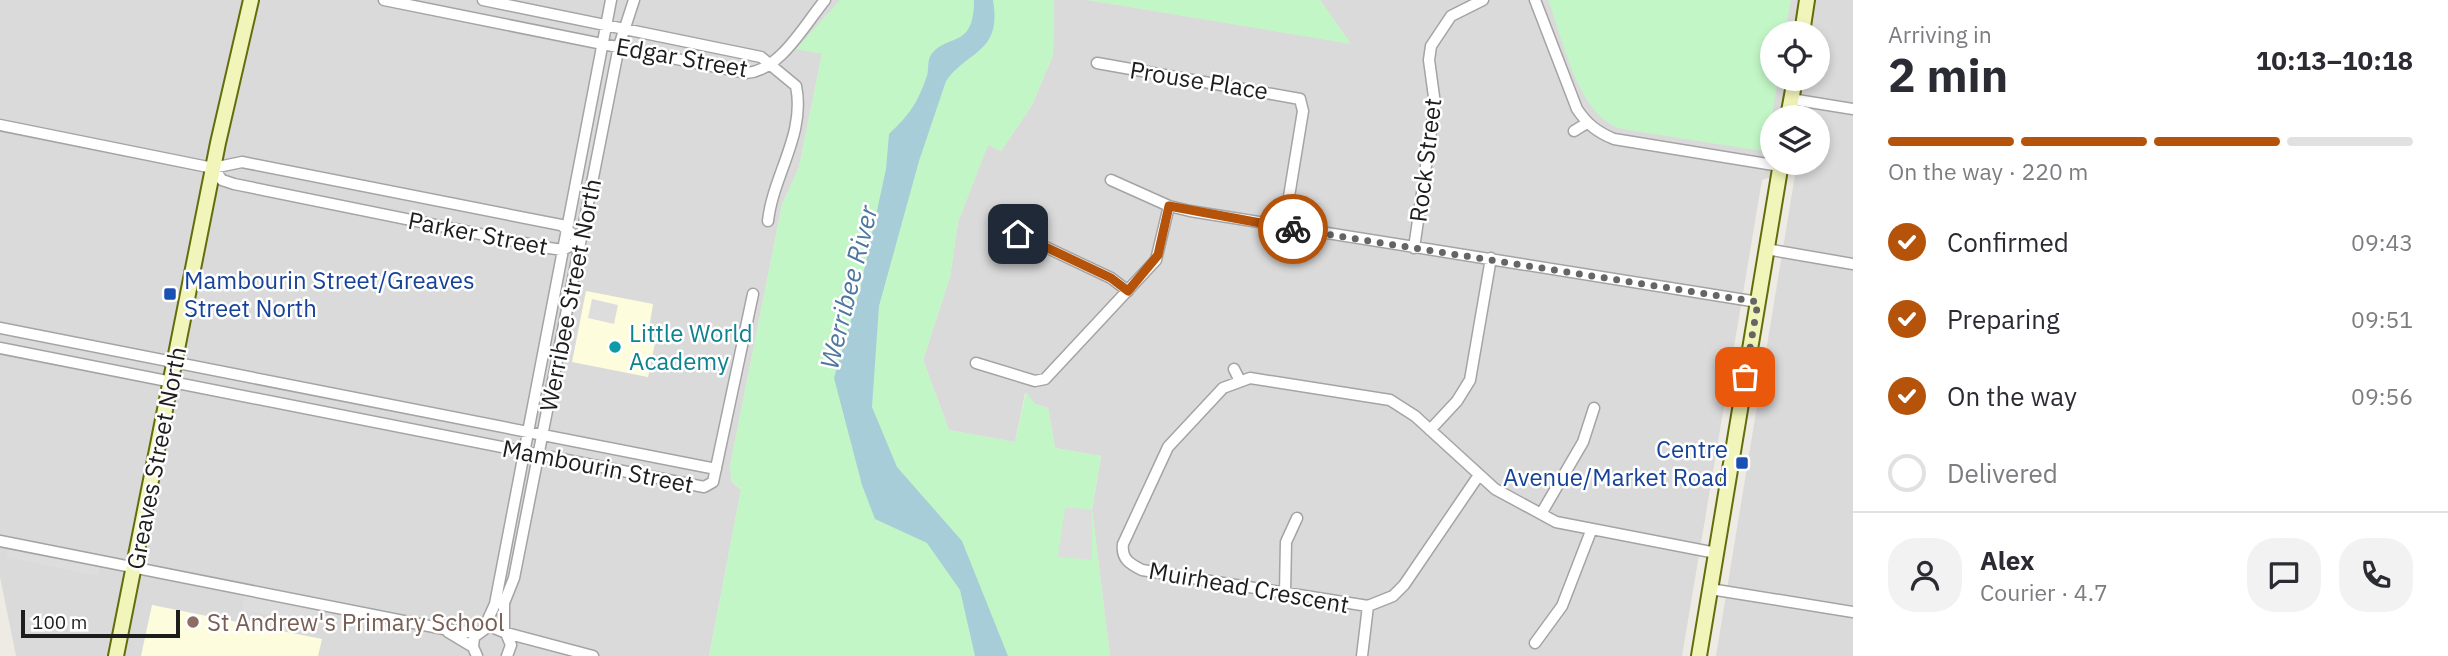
<!DOCTYPE html>
<meta charset="utf-8">
<style>
:root{--surface:#fff;--page:#f2f2f3;--text:#2b2b33;--muted:#7c7c81;--line:#e1e1e2;--accent:#b45309}
body{margin:0;font-family:"IBM Plex Sans",sans-serif;background:var(--page);color:var(--text);height:100vh;display:flex;flex-direction:column;font-size:26px;white-space:nowrap}
*{box-sizing:border-box;margin:0}
p{font-size:23px;color:var(--muted)}
.icon{flex:none;width:38px;height:38px;fill:none;stroke:currentColor;stroke-width:2;stroke-linecap:round;stroke-linejoin:round}
.map{position:relative;flex:1;overflow:hidden}
.details{display:flex;flex-direction:column;background:var(--surface);width:595px}
.details>*{flex:none}
.fabs{position:absolute;left:1760px;top:21px;display:grid;gap:14px}
.fabs a{display:grid;place-items:center;width:70px;height:70px;border-radius:50%;background:var(--surface);box-shadow:0 4px 10px #0003;font-size:35px}
.scale{position:absolute;left:21px;bottom:18px;width:159px;box-sizing:border-box;padding-left:7px;border:4px solid #1d1d1d;border-top:0;font-size:19px;line-height:24px;white-space:nowrap;color:#1d1d1d;-webkit-text-stroke:5px #fff;paint-order:stroke}
.pin{position:absolute;display:grid;place-items:center;width:60px;height:60px;color:#fff;margin:-30px;border-radius:14px;box-shadow:0 4px 10px #0006}
.courier{position:absolute;display:grid;place-items:center;width:70px;height:70px;margin:-35px;border:5px solid #b45309;border-radius:50%;background:#fff;color:#222;box-shadow:0 2px 9px #0007}
.headline em{font-style:normal;font-weight:700}
.headline div{display:flex;flex-direction:column-reverse}
.headline{display:flex;align-items:center;justify-content:space-between;height:119px;padding:0 35px}
h1{font-size:46px;font-weight:700;line-height:52px}
.bar{display:grid;grid-template-columns:repeat(4,1fr);gap:10px 7px;align-content:center;height:84px;padding:0 35px}
.bar i{height:9px;border-radius:5px;background:var(--line)}
.bar .on{background:var(--accent)}
.bar p{grid-column:span 4}
.line{display:flex;align-items:center;gap:18px;padding:0 35px;border-top:2px solid var(--line)}
.line div{flex:1}
.round{display:grid;place-items:center;flex:none;width:74px;height:74px;border-radius:28px;background:var(--page)}
ol{padding:0 35px;list-style:none}
li{display:flex;align-items:center;gap:21px;height:77px}
li p{margin-inline-start:auto}
li .icon{padding:7px;border-radius:50%;background:var(--accent);color:#fff;stroke-width:4}
li:last-child{color:var(--muted)}
li i{width:38px;height:38px;border:4px solid var(--line);border-radius:50%}
main{display:flex;flex:1;min-height:0}
.map>svg:first-child{display:block}
.residential{fill:#dbdada;fill-rule:evenodd}
.education{fill:#fdfdde}
.park{fill:#c3f6c7}
.parking{fill:#ddd}
.water{fill:#a7cdd9}
.lines{fill:none;stroke-linecap:round;stroke-linejoin:round}
.street-casing{stroke:#a4a4a4;stroke-width:13}
.secondary-casing{stroke:#626d0b;stroke-width:18}
.street{stroke:#fff;stroke-width:10}
.secondary{stroke:#f2f5ba;stroke-width:14}
.done{stroke:#666563;stroke-width:7;stroke-dasharray:0 12.6}
.route{stroke:#b45309;stroke-width:9}
.transit-dot{fill:#1a4fb4;stroke:#fff;stroke-width:2.5}
.culture-dot{fill:#0f9aa8;stroke:#fff;stroke-width:2.5}
.education-dot{fill:#8d6e63;stroke:#fff;stroke-width:2.5}
.labels{text-anchor:middle;dominant-baseline:central;stroke-width:5;stroke-linejoin:round;paint-order:stroke}
.street-label{font-size:24px;fill:#1d1d1d;stroke:#fff}
.transit-label{font-size:24px;fill:#164399;stroke:#fff;text-anchor:start}
.culture-label{font-size:24px;fill:#0d838f;stroke:#fff;text-anchor:start}
.education-label{font-size:24px;fill:#785e54;stroke:#fff;text-anchor:start}
.water-label{font-size:26px;font-style:italic;fill:#4d76a0;stroke:#fff}
</style>
<main>
<div class="map">
<svg width="1853" height="656" viewBox="0 0 1853 656">
<rect width="100%" height="100%" fill="#eeeae4"/>
<path class="residential" d="M0 0H974L822 54 799 167 782 205 730 466 732 482 741 490 709 656H16L0 577Z
M1054 0H1088L1350 43 1320 0H1853V656H1716L1796 169 1762 180 1682 656H1110L1092 510 1101 456 1055 448 1048 408 1035 404 1025 393 1015 442 949 430 923 360 950 277 958 222 988 144 1001 151 1032 105 1053 55ZM1773 33H1818V79H1773ZM1773 117H1818V163H1773Z"/>
<path class="education" d="M586 291 653 304 648 335 656 338 648 377 572 362Z
M152 605 322 639 318 656H141Z"/>
<path class="park" d="M840 0H1054L1053 55 1032 105 1001 151 988 145 958 222 950 277 923 360 949 430 1015 442 1026 392 1035 404 1048 408 1055 448 1101 456 1092 510 1110 656H709L741 490 731 480 730 466 782 205 799 167 822 54 796 49Z
M1088 0H1320L1351 44Z
M1548 0H1791L1785 33H1773V79H1778L1767 147 1762 151 1622 129C1578 117 1563 39 1548 0Z"/>
<path class="parking" d="M592 299 618 305 614 324 588 318Z
M1065 507 1092 510V560L1058 557Z
M8 549 99 567 98 576 6 557Z
M245 596 322 611 319 624 242 610Z"/>
<path class="water" d="M974 0H993C1002 53 969 49 946 81L919 161 879 306 872 407 897 467 962 541 1008 656H975L960 590 927 543 875 519 862 485 834 378 860 289 886 169 889 134C910 114 917 104 927 76 929 69 927 61 931 55 948 32 974 50 974 0Z"/>
<g class="lines">
<g class="street-casing">
<path id="street" d="M384 0 746 73C780 71 805 24 825 0
M483 0 761 57 796 86C806 134 773 175 768 221
M1535 0 1577 109C1587 124 1597 132 1614 139L1780 166
M1097 63 1300 99 1303 111 1284 227
M1791 99 1853 109
M0 125 213 168 242 162 561 225 580 240 563 250 549 248 234 184 222 180 213 168
M1574 131 1587 123
M1111 180 1169 206 1190 211 1758 302
M1018 234 1111 278 1128 291
M1414 248 1435 104 1429 60 1431 46 1451 16 1483 0
M1766 249 1853 264
M0 328 716 469
M0 348 704 487 713 482 753 294
M976 363 1035 381 1045 379 1156 260 1169 206
M1234 369 1239 379
M1430 430 1457 401 1470 380 1491 258
M1479 475 1404 585 1393 596 1368 606 1142 570C1130 564 1121 559 1123 544L1168 447 1223 388 1250 378 1390 400 1415 416 1495 489 1556 522 1716 553
M1541 514 1583 442 1594 408
M0 541 444 629 477 633
M1710 589 1853 612
M1285 593 1286 542 1297 518
M484 628 495 604 611 0
M504 631V603L514 578 619 46 634 0
M448 632 473 647
M506 633 593 656
M1535 643 1562 606 1591 531
M477 656 473 647 474 637 489 626 506 633 511 645 507 656
M1362 656 1368 606"/>
</g>
<g class="secondary-casing">
<path id="secondary" d="M1802 33 1807 0
M1788 117 1795 79
M116 656 218 143 251 0
M1699 656 1781 163"/>
</g>
<use href="#street" class="street"/>
<use href="#secondary" class="secondary"/>
</g>
<g class="lines">
<path class="done" d="M1293 229 1758 302 1745 377"/>
<path class="route" d="M1018 234 1111 278 1128 291 1158 255 1169 206 1293 229"/>
</g>
<g class="transit-dot">
<rect x="163" y="287" width="14" height="14" rx="3.5"/>
<rect x="1735" y="456" width="14" height="14" rx="3.5"/>
</g>
<circle class="culture-dot" cx="615" cy="347" r="7"/>
<circle class="education-dot" cx="193" cy="622" r="7"/>
<g class="labels">
<g class="street-label">
<text transform="translate(682 57) rotate(10)">Edgar Street</text>
<text transform="translate(1199 80) rotate(9)">Prouse Place</text>
<text transform="translate(1425 160) rotate(-83)">Rock Street</text>
<text transform="translate(478 233) rotate(11)">Parker Street</text>
<text transform="translate(570 295) rotate(-79)">Werribee Street North</text>
<text transform="translate(156 458) rotate(-79)">Greaves Street North</text>
<text transform="translate(598 466) rotate(11)">Mambourin Street</text>
<text transform="translate(1249 587) rotate(10)">Muirhead Crescent</text>
</g>
<g class="transit-label">
<text x="184" y="280">Mambourin Street/Greaves<tspan x="184" dy="28">Street North</tspan></text>
<text x="1728" y="449" text-anchor="end">Centre<tspan x="1728" dy="28">Avenue/Market Road</tspan></text>
</g>
<g class="culture-label">
<text x="629" y="333">Little World<tspan x="629" dy="28">Academy</tspan></text>
</g>
<g class="education-label">
<text x="207" y="622">St Andrew's Primary School</text>
</g>
<g class="water-label">
<text transform="translate(848 287) rotate(-76)">Werribee River</text>
</g>
</g>
</svg>
<div class="fabs">
<a><svg class="icon" aria-label="locate" viewBox="0 0 24 24"><circle cx="12" cy="12" r="6"/><path d="M12 2v4M12 18v4M2 12h4M18 12h4"/></svg></a>
<a><svg class="icon" aria-label="layers" viewBox="0 0 24 24"><path d="M12 4l9 5-9 5-9-5zM3 14l9 5 9-5"/></svg></a>
</div>
<div class="scale">100 m</div>
<div class="pin" style="left:1745px;top:377px;background:#ea580c"><svg class="icon" aria-label="bag" viewBox="0 0 24 24"><path d="M5 8h14l-1 12H6zM9 8a3 3 0 0 1 6 0"/></svg></div>
<div class="pin" style="left:1018px;top:234px;background:#1f2937"><svg class="icon" aria-label="home" viewBox="0 0 24 24"><path d="M3 11l9-7 9 7M6 9v11h12V9"/></svg></div>
<div class="courier" style="left:1293px;top:229px"><svg class="icon" aria-label="bike" viewBox="0 0 24 24"><circle cx="6" cy="16" r="4"/><circle cx="18" cy="16" r="4"/><path d="M6 16l4-8h5l3 8M10 8l3 8H6M13 5h3"/></svg></div>
</div>
<section class="details">
<div class="headline"><div><h1>2 min</h1><p>Arriving in</p></div><em>10:13–10:18</em></div>
<div class="bar"><i class="on"></i><i class="on"></i><i class="on"></i><i></i><p>On the way · 220 m</p></div>
<ol>
<li><svg class="icon" aria-label="check" viewBox="0 0 24 24"><path d="M5 12l5 5 9-10"/></svg>Confirmed<p>09:43</p></li>
<li><svg class="icon" aria-label="check" viewBox="0 0 24 24"><path d="M5 12l5 5 9-10"/></svg>Preparing<p>09:51</p></li>
<li><svg class="icon" aria-label="check" viewBox="0 0 24 24"><path d="M5 12l5 5 9-10"/></svg>On the way<p>09:56</p></li>
<li><i></i>Delivered</li>
</ol>
<div class="line" style="height:126px"><a class="round"><svg class="icon" aria-label="person" viewBox="0 0 24 24"><circle cx="12" cy="8" r="4"/><path d="M4 21q1-7 8-7t8 7"/></svg></a><div><b>Alex</b><p>Courier · 4.7</p></div><a class="round"><svg class="icon" aria-label="chat" viewBox="0 0 24 24"><path d="M4 5h16v11H9l-5 4z"/></svg></a><a class="round"><svg class="icon" aria-label="phone" viewBox="0 0 24 24"><path d="M5 4h4l2 5-3 2q2 4 5 5l2-3 5 2v4C11 20 4 13 5 4z"/></svg></a></div>
</section>
</main>
